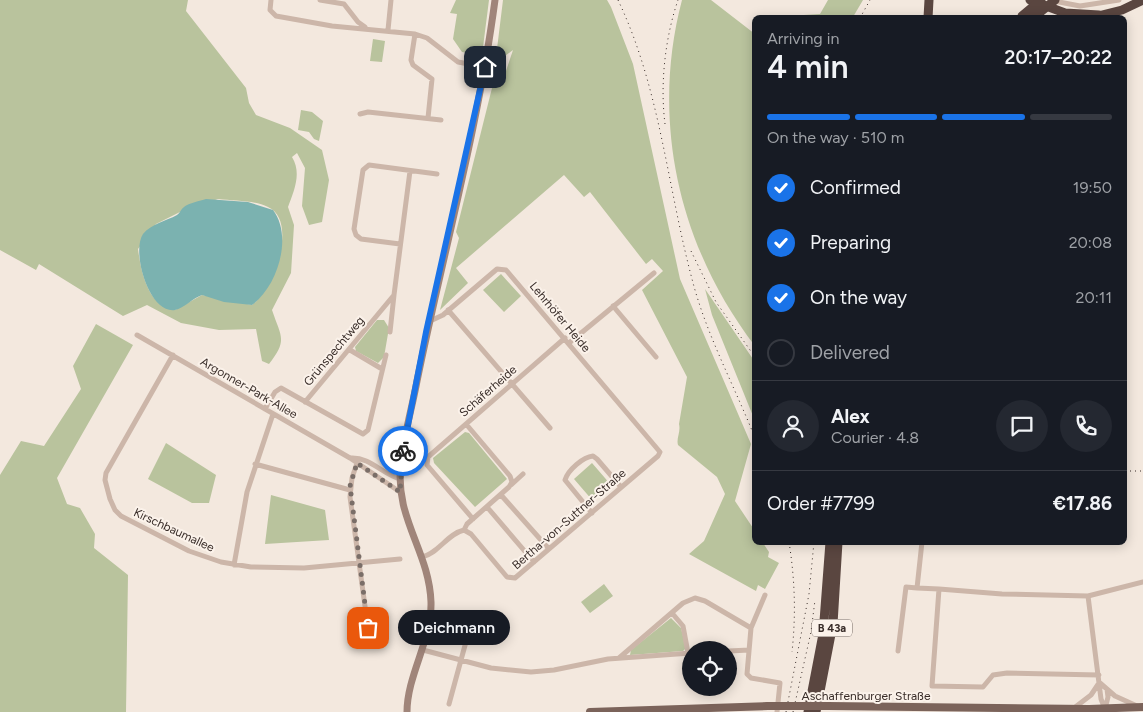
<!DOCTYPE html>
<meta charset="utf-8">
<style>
:root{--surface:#171b24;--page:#242831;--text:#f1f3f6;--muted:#9ea1a6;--line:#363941;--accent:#1a73e8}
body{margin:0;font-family:Figtree,sans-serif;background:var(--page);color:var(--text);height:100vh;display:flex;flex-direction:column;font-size:19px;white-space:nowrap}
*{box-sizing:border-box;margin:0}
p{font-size:16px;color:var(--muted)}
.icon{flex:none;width:28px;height:28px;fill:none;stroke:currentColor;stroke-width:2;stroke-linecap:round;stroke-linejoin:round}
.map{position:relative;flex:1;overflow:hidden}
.drawer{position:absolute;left:752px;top:15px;width:375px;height:530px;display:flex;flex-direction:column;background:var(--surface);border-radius:8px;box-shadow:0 2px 12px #0003}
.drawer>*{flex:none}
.fabs{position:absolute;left:682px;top:641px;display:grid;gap:10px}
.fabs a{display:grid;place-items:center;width:55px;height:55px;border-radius:50%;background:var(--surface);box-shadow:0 2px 12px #0003;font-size:25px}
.pin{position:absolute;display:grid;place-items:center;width:42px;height:42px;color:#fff;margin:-21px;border-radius:10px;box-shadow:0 2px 8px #0006}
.courier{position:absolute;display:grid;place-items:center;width:50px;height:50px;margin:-25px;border:4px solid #1a73e8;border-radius:50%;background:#fff;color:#222;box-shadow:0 1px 6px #0007}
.bubble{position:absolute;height:35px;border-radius:18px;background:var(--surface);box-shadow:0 2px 12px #0003;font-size:16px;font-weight:600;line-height:35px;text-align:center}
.overview em{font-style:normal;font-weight:600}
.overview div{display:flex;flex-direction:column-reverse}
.overview{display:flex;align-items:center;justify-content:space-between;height:85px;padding:0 15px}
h1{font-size:32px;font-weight:600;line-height:38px}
.bar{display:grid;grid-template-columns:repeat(4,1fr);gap:8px 5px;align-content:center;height:60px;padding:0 15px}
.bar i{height:6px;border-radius:4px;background:var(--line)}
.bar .selected{background:var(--accent)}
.bar p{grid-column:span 4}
.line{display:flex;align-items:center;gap:12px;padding:0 15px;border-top:1px solid var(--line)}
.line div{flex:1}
.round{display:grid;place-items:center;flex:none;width:52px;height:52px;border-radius:26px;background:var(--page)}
ol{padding:0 15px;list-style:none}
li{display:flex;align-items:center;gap:15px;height:55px}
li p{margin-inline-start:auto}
li .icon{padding:5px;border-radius:50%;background:var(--accent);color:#fff;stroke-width:4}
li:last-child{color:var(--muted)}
li i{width:28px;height:28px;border:2px solid var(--line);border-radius:50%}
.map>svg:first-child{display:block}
.green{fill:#b9c39d;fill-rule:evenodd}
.water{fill:#7bb2b0}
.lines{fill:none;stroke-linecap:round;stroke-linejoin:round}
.street{stroke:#ccb6a9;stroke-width:5}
.secondary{stroke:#a0857a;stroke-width:7}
.primary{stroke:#7b635a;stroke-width:8}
.highway{stroke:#5a4640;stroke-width:9}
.rail{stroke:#392d29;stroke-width:1;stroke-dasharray:1 4;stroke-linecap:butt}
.primary-bridge{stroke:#7b635a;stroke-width:8}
.highway-bridge{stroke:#5a4640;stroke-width:9}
.done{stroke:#7a6e68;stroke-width:5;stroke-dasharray:0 9}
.route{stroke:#1a73e8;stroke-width:6}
.labels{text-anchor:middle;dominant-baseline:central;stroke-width:4;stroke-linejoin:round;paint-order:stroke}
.shield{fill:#fbf2ea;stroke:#736863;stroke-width:1}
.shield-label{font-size:11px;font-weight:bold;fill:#392d29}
.street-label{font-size:12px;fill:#392d29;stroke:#fbf2ea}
</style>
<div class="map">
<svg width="1143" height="712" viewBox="0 0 1143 712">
<rect width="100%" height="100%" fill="#f3e8de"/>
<path class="green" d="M0 0H188L186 11 246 88 249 103 256 115 290 128 322 150 329 180 322 222 309 225 302 206 305 168 297 153 292 157C302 173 294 191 288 207L294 225 291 273 272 310C281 337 288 340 269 364L262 361 256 329 219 330 181 323 147 305 123 316 39 264 36 270 0 250ZM218 199C234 201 254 200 268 207 299 221 273 290 252 305L202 295 175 310C148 307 141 272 138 249L156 224 182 211Z
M456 0H489L482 55 462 52 453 39 457 14 450 13Z
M503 0H607L611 7 633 64 680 279 751 444 735 501 755 531V542L763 543 769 552 768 557 779 563 765 589 758 585 756 591 689 554 704 541 725 494 717 477 678 445C676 438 681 432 679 424L687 377 642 290 663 271 652 259 646 264 590 192 584 197 564 175 456 268 468 283 440 310 459 238 456 232 495 76 506 71 513 50 502 58 496 57Z
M682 0H711L755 34V346C679 247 650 121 682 0Z
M828 0H863L853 17H771L820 14Z
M373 39 385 41 382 62 370 61Z
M301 110 312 112 323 121 319 141 314 139 309 132 298 130Z
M501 274 521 296 504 312 483 290Z
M705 289 755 362V421L712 315Z
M377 320H384L389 328 384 357 378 363 356 351 355 347Z
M96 324 133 345 57 478 67 504 80 508 95 534 94 548 128 575 126 712H0V475L21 441 44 446 81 389 73 366Z
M465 432 469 433 507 479 475 507 434 463 433 458Z
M166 443 216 475 209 503H192L148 479Z
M592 463 611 485 593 501 574 479Z
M271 495 325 510 329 540 265 544Z
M604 584 613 596 590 613 581 602Z
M671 618 681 628 686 648 683 651 630 655 631 650Z"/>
<path class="water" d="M206 199 248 202 273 210C293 236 278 286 252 305L224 302 202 295C193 298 184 308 175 310 149 314 131 252 143 234 151 224 166 221 177 215 180 213 181 209 184 207 189 203 200 201 206 199Z"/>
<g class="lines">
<path class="street" d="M271 0 270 10 276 16 332 26 415 34 427 38 458 62 485 67
M320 0 344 4 358 22 365 27
M1054 1 1080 6 1119 0
M388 30 391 0
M415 34 411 60 413 65 432 79 428 118
M360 114 368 112 441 120
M400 244 361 239 356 235 354 229 363 170 369 165 437 174
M613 306 656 357
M448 310 550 428
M390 332 394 295
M137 335 350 458 400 492
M569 343 654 273
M350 350 382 369
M173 355 106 473 105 480 110 499 115 510 121 516 189 551 221 562 251 567 304 568 400 559
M305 402 394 295 410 171
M265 409 275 392 281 388 363 434 368 430 386 355
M351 458C370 457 382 474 400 479
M357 463 352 478 350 497 368 628
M255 464 350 490
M410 469 423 459 427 460
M511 485 523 474
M501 495 549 549
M487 507 534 562
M592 513 565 480C568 470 583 457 593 456L597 459 621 487
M473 519 427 465 428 457 565 338
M464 530 467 524 509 487 512 482 510 476 466 424
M922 542 917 588 939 589 932 686 983 687 993 675 1007 673 1099 675
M422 557C439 553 447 534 464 530L471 534 507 577 515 578 658 456 660 452 506 270 497 269 443 315 428 322
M234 565 247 492 273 414
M939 589 1002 594 1088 596
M765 595 751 628 747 674 751 678 780 683 777 712
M672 613 683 626 688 653
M423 650 491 668 531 672 554 670 608 659 691 653
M729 651 749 650
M898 651 906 587 917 588
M619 658 683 603 695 598 705 601 751 628
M1100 683 1115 696 1137 706
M449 704 473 616
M1074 708 1091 695 1099 683
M1105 709 1101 699 1088 596 1143 582
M1105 709 1108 697 1107 689"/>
<path class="secondary" d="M407 712C407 675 432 640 431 602 429 550 394 518 401 463 404 435 412 408 417 381 443 254 478 128 495 0"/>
<path class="primary" d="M828 706 1089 709 1143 707
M590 712 768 706"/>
<path class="highway" d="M1030 0 1065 13 1099 15
M1094 17 1122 10 1143 0
M928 18 929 0
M808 712 823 634 830 542
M816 712 833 624 838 542"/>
<path class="rail" d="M618 0C660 88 667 185 692 279 706 334 734 385 755 438
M860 18 870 0
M665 124C660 84 665 38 678 0
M691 251 716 302 755 357
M1125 471H1143
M789 542C795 580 796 615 792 652
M786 712 809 594 814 542
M793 712 811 632 815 600"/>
<path class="primary-bridge" d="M768 706H828"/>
<path class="highway-bridge" d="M1022 16 1041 0
M1033 18 1055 0"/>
</g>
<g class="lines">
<path class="done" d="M368 628 350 486 357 463 400 492 403 451"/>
<path class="route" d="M403 451 426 332 485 67"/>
</g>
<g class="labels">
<rect class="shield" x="812" y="619.5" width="40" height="17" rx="4"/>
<g class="shield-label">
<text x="832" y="628">B 43a</text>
</g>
<g class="street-label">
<text transform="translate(560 317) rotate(50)">Lehrhöfer Heide</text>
<text transform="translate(334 351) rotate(-50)">Grünspechtweg</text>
<text transform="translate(249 388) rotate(30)">Argonner-Park-Allee</text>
<text transform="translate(488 391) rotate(-41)">Schäferheide</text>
<text transform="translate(569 519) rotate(-41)">Bertha-von-Suttner-Straße</text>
<text transform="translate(174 530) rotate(25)">Kirschbaumallee</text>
<text x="866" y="696">Aschaffenburger Straße</text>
</g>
</g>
</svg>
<div class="fabs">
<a><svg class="icon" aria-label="locate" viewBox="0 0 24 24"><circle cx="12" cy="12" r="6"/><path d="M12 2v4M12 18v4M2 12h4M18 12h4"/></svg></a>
</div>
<div class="pin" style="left:368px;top:628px;background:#ea580c"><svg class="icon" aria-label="bag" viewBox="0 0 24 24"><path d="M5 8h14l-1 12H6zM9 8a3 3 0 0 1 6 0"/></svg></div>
<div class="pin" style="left:485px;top:67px;background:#1f2937"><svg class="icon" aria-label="home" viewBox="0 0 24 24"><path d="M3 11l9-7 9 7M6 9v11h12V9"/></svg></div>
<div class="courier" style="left:403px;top:451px"><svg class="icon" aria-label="bike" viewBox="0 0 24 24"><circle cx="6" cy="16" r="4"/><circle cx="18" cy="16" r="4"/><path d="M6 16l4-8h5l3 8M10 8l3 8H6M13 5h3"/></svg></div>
<div class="bubble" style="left:398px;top:610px;width:112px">Deichmann</div>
<section class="drawer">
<div class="overview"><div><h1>4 min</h1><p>Arriving in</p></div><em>20:17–20:22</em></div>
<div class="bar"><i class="selected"></i><i class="selected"></i><i class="selected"></i><i></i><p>On the way · 510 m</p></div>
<ol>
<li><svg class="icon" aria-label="check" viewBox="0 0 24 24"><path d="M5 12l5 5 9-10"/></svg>Confirmed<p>19:50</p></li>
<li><svg class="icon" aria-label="check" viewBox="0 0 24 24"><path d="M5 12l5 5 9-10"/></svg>Preparing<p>20:08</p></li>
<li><svg class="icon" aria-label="check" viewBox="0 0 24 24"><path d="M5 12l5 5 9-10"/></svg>On the way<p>20:11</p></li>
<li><i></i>Delivered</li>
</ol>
<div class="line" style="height:90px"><a class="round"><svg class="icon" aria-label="person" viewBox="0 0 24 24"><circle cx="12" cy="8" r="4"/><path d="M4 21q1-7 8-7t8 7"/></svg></a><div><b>Alex</b><p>Courier · 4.8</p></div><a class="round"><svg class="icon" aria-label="chat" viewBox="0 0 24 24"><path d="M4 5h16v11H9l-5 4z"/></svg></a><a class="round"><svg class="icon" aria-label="phone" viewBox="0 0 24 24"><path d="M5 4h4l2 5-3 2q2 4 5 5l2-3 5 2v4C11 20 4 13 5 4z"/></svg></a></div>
<div class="line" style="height:65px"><div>Order #7799</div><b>€17.86</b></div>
</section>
</div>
